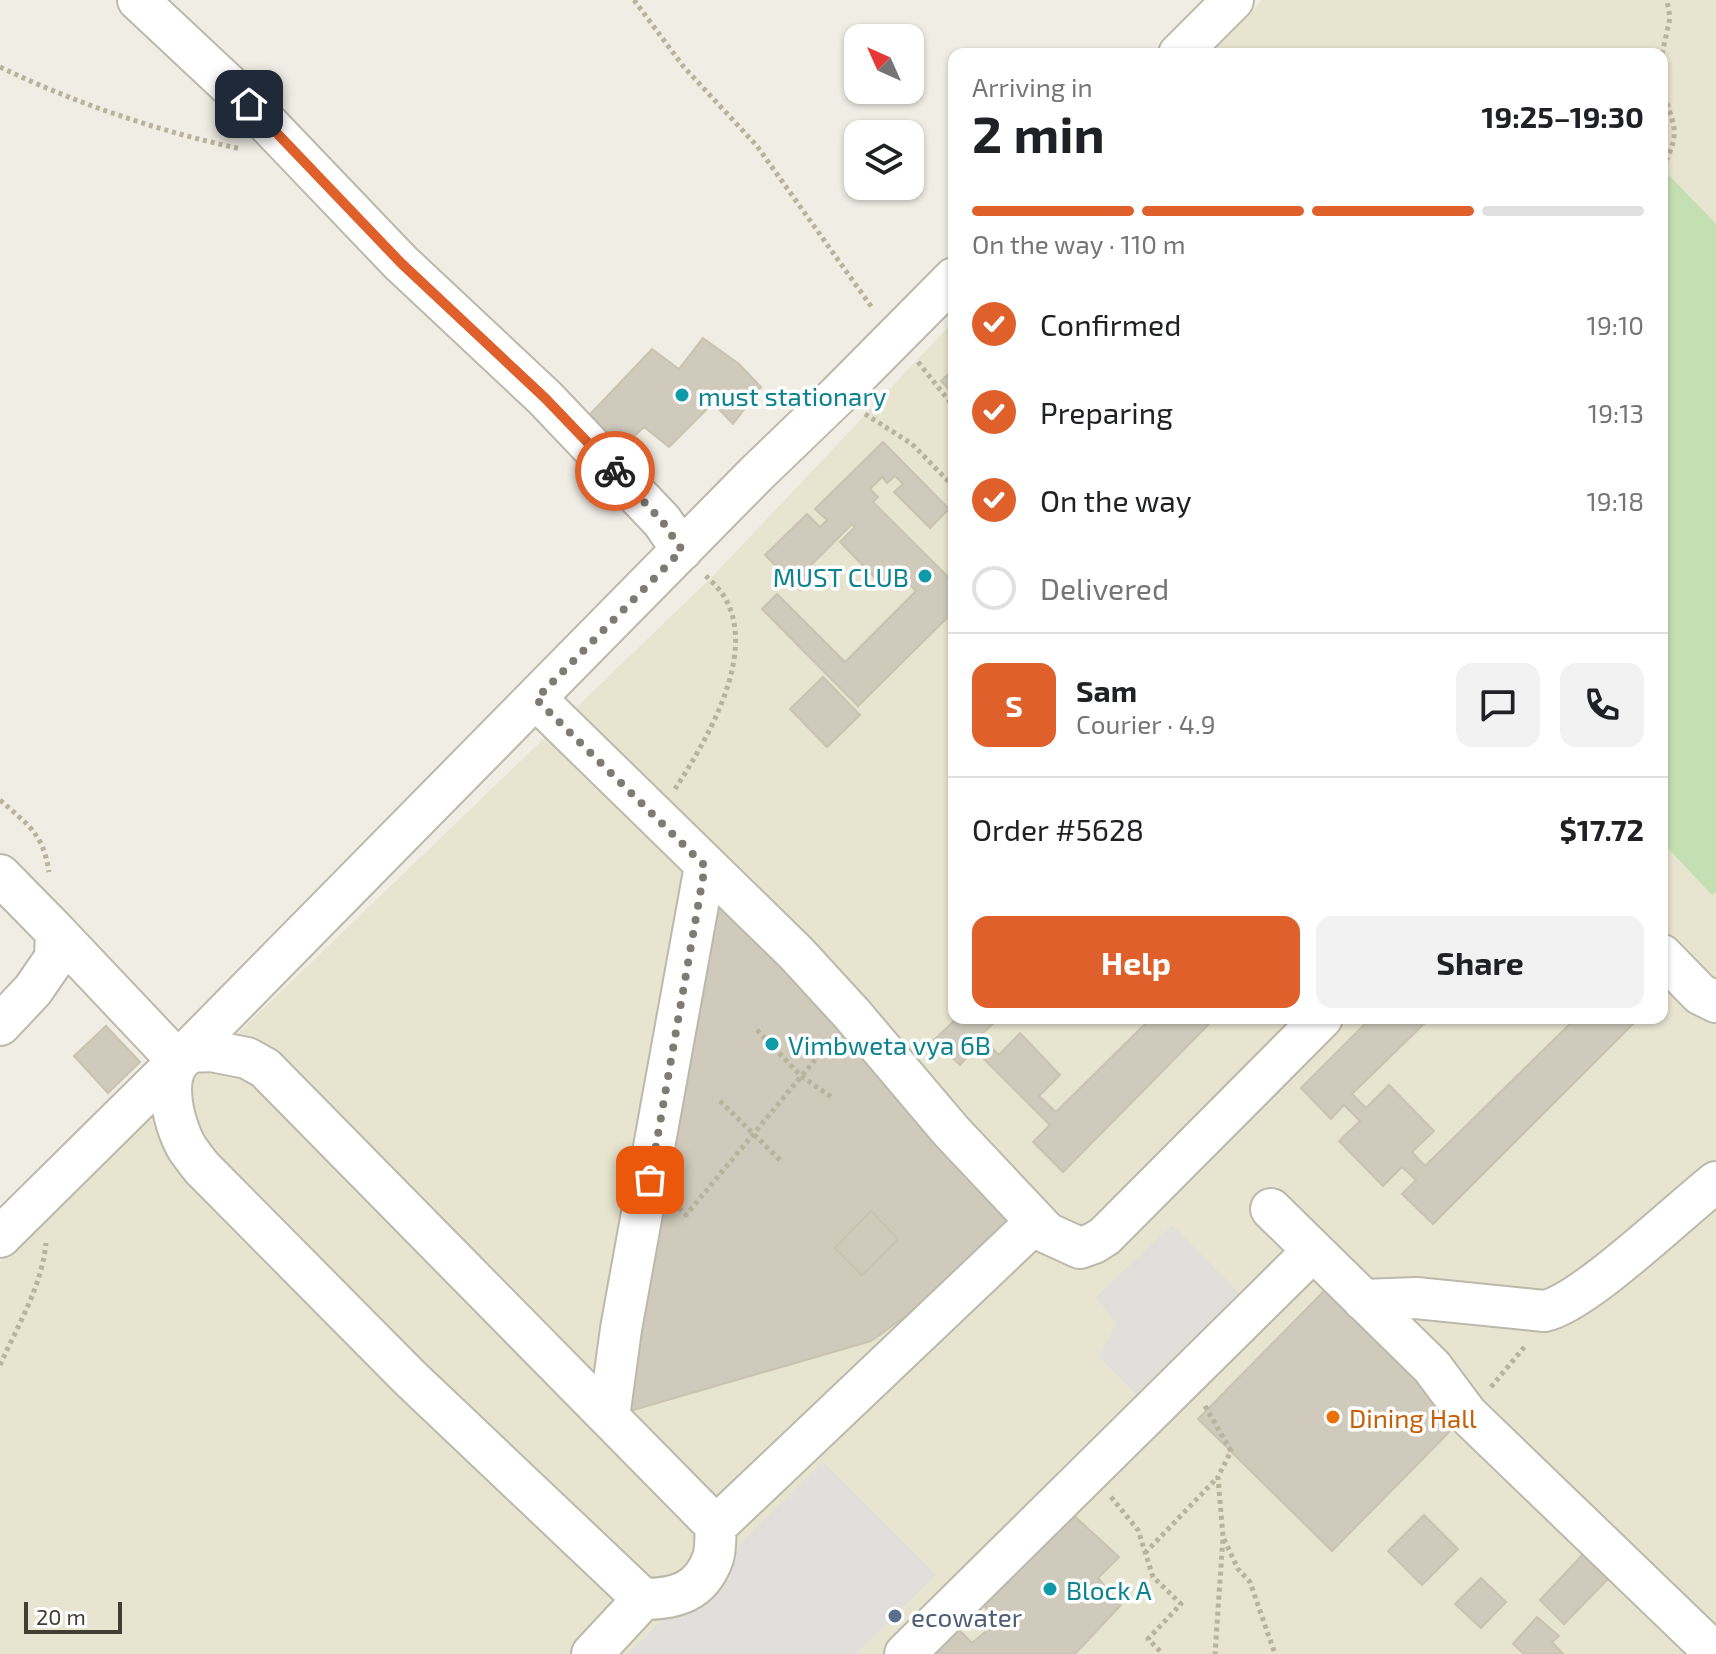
<!DOCTYPE html>
<meta charset="utf-8">
<style>
:root{--surface:#fff;--page:#f2f2f2;--text:#202124;--muted:#757577;--line:#e0e0e0;--accent:#df602b}
body{margin:0;font-family:"Exo 2",sans-serif;background:var(--page);color:var(--text);height:100vh;display:flex;flex-direction:column;font-size:30px;white-space:nowrap}
*{box-sizing:border-box;margin:0}
p{font-size:26px;color:var(--muted)}
.icon{flex:none;width:44px;height:44px;fill:none;stroke:currentColor;stroke-width:2;stroke-linecap:round;stroke-linejoin:round}
.map{position:relative;flex:1;overflow:hidden}
.sheet{position:absolute;left:948px;top:48px;width:720px;height:976px;display:flex;flex-direction:column;background:var(--surface);border-radius:16px;box-shadow:0 2px 6px #0004}
.sheet>*{flex:none}
.needle{width:52px;rotate:315deg}
.buttons{position:absolute;left:844px;top:24px;display:grid;gap:16px}
.buttons a{display:grid;place-items:center;width:80px;height:80px;border-radius:16px;background:var(--surface);box-shadow:0 2px 6px #0004;font-size:40px}
.scale{position:absolute;left:24px;bottom:20px;width:98px;box-sizing:border-box;padding-left:8px;border:4px solid #413e34;border-top:0;font-size:22px;line-height:28px;white-space:nowrap;color:#413e34;-webkit-text-stroke:6px #fff;paint-order:stroke}
.pin{position:absolute;display:grid;place-items:center;width:68px;height:68px;color:#fff;margin:-34px;border-radius:16px;box-shadow:0 4px 12px #0006}
.courier{position:absolute;display:grid;place-items:center;width:80px;height:80px;margin:-40px;border:6px solid #df602b;border-radius:50%;background:#fff;color:#222;box-shadow:0 2px 10px #0007}
.summary em{font-style:normal;font-weight:700}
.summary div{display:flex;flex-direction:column-reverse}
.summary{display:flex;align-items:center;justify-content:space-between;height:136px;padding:0 24px}
h1{font-size:52px;font-weight:700;line-height:60px}
.bar{display:grid;grid-template-columns:repeat(4,1fr);gap:12px 8px;align-content:center;height:96px;padding:0 24px}
.bar i{height:10px;border-radius:6px;background:var(--line)}
.bar .on{background:var(--accent)}
.bar p{grid-column:span 4}
.line{display:flex;align-items:center;gap:20px;padding:0 24px;border-top:2px solid var(--line)}
.line div{flex:1}
.round{display:grid;place-items:center;flex:none;width:84px;height:84px;border-radius:16px;background:var(--page)}
ol{padding:0 24px;list-style:none}
li{display:flex;align-items:center;gap:24px;height:88px}
li p{margin-inline-start:auto}
li .icon{padding:8px;border-radius:50%;background:var(--accent);color:#fff;stroke-width:4}
li:last-child{color:var(--muted)}
li i{width:44px;height:44px;border:4px solid var(--line);border-radius:50%}
.primary-button{display:flex;gap:16px;margin-top:auto;padding:16px 24px}
.primary-button a{flex:1;height:92px;border-radius:16px;background:var(--accent);color:#fff;font-size:32px;font-weight:700;line-height:92px;text-align:center}
.primary-button a+a{background:var(--page);color:var(--text)}
.map>svg:first-child{display:block}
.education{fill:#e7e4cf}
.green{fill:#c4dfb1}
.parking{fill:#e0dfdc}
.building{fill:#cfcabb;stroke:#c9c3af;stroke-width:2}
.lines{fill:none;stroke-linecap:round;stroke-linejoin:round}
.minor-casing{stroke:#bcb9ab;stroke-width:44}
.path{stroke:#b9b39b;stroke-width:5;stroke-dasharray:4 4;stroke-linecap:butt}
.minor{stroke:#fff;stroke-width:40}
.done{stroke:#7e7b72;stroke-width:8;stroke-dasharray:0 14.4}
.route{stroke:#df602b;stroke-width:10}
.culture-dot{fill:#0f9aa8;stroke:#fff;stroke-width:3}
.food-dot{fill:#e8710a;stroke:#fff;stroke-width:3}
.service-dot{fill:#5c6f8a;stroke:#fff;stroke-width:3}
.labels{text-anchor:middle;dominant-baseline:central;stroke-width:7;stroke-linejoin:round;paint-order:stroke}
.culture-label{font-size:26px;fill:#0d838f;stroke:#fff;text-anchor:start}
.food-label{font-size:26px;fill:#c56008;stroke:#fff;text-anchor:start}
.service-label{font-size:26px;fill:#4e5e75;stroke:#fff;text-anchor:start}
</style>
<div class="map">
<svg width="1716" height="1654" viewBox="0 0 1716 1654">
<rect width="100%" height="100%" fill="#efede4"/>
<path class="education" d="M1262 0H1716V1654H0V1262L713 576 954 321V1018H1662V54H1211Z"/>
<path class="green" d="M1662 168 1716 224V892L1712 895 1662 842Z"/>
<path class="parking" d="M1172 1225 1248 1302 1146 1404 1099 1357 1116 1323 1096 1297Z
M823 1462 936 1575 856 1654H628Z"/>
<path class="building" d="M703 338 739 364 761 387 733 424 713 403 669 447 644 427 614 455 575 430 652 349 679 369Z
M954 369V395L941 381Z
M883 442 949 509 930 528 894 492 903 484 895 476 887 483 882 477 870 489 878 497 873 502 954 583V611L858 706 762 609 777 594 845 662 916 591 894 568 880 583 840 542 855 527 852 524 803 573 810 580 800 590 765 555 807 514 820 527 827 520 815 509Z
M823 677 860 715 827 747 790 709Z
M705 866 1036 1222 871 1341 609 1417Z
M957 1018H999L980 1036 999 1055 1020 1033 1060 1075 1039 1096 1056 1112 1151 1018H1215L1063 1172 1033 1142 1050 1125 974 1049 960 1065 934 1040Z
M1371 1018H1430L1352 1094 1366 1108 1389 1085 1434 1131 1412 1152 1425 1166 1576 1018H1639L1433 1224 1402 1194 1416 1180 1402 1167 1383 1186 1339 1141 1360 1121 1344 1105 1331 1119 1301 1088Z
M106 1026 140 1062 108 1093 74 1056Z
M871 1211 898 1239 862 1275 835 1248Z
M1333 1282 1467 1414 1332 1551 1198 1419Z
M1070 1512 1119 1557 1098 1578 1121 1605 1075 1654H928L957 1628 972 1643 998 1621 980 1601Z
M1424 1515 1458 1549 1422 1585 1388 1551Z
M1587 1550 1612 1575 1564 1624 1540 1600Z
M1481 1578 1506 1602 1481 1628 1455 1604Z
M1537 1617 1559 1636 1552 1642 1563 1654H1524L1513 1644Z"/>
<g class="lines">
<g class="minor-casing">
<path id="minor" d="M138 0 249 104 401 263 545 398 662 521 682 550
M1179 54 1233 0
M536 699 796 953 852 1014 951 1131 1047 1233 1080 1248 1094 1243 1105 1236 1322 1018
M0 875 56 932 55 958 33 990 0 1025
M56 932 178 1061
M1662 955 1700 994 1716 1002
M211 1051 247 1058 265 1068 716 1526C715 1536 716 1549 713 1558 701 1592 676 1599 643 1599L410 1378 202 1168C197 1162 192 1155 187 1148 173 1124 157 1064 193 1052 198 1051 206 1052 211 1051Z
M1271 1209 1432 1367 1467 1414 1716 1654
M0 1237 178 1061 756 474 837 396 954 278
M1363 1300 1416 1298 1544 1311C1583 1304 1680 1210 1716 1182
M609 1417 621 1329 705 866
M716 1526 1036 1222
M592 1654 643 1599
M905 1654 1313 1251"/>
</g>
<path class="path" d="M634 0 683 66 757 146 873 309
M1662 54 1670 18 1667 0
M0 67C77 104 158 131 241 149
M1662 88C1673 126 1683 130 1662 168
M918 362 954 407
M865 414 912 444 954 487
M675 789C706 741 758 655 725 598 720 589 711 581 704 574
M0 800C28 825 43 833 49 872
M757 1030 801 1076 834 1099
M720 1101 782 1162
M679 1208 686 1215 829 1043
M0 1365C17 1327 42 1286 46 1243
M1491 1387 1526 1345
M1205 1406 1231 1451 1218 1477 1223 1537 1215 1654
M1111 1497 1138 1530 1153 1577 1181 1604 1148 1639 1163 1654
M1224 1539 1238 1569 1250 1582 1275 1654
M1145 1553 1218 1477"/>
<use href="#minor" class="minor"/>
</g>
<g class="lines">
<path class="done" d="M615 471 662 521 682 550 536 699 705 866 650 1180"/>
<path class="route" d="M249 104 401 263 545 398 615 471"/>
</g>
<g class="culture-dot">
<circle cx="682" cy="395" r="8"/>
<circle cx="925" cy="576" r="8"/>
<circle cx="772" cy="1044" r="8"/>
<circle cx="1050" cy="1589" r="8"/>
</g>
<circle class="food-dot" cx="1333" cy="1417" r="8"/>
<circle class="service-dot" cx="895" cy="1616" r="8"/>
<g class="labels">
<g class="culture-label">
<text x="698" y="395">must stationary</text>
<text x="909" y="576" text-anchor="end">MUST CLUB</text>
<text x="788" y="1044">Vimbweta vya 6B</text>
<text x="1066" y="1589">Block A</text>
</g>
<g class="food-label">
<text x="1349" y="1417">Dining Hall</text>
</g>
<g class="service-label">
<text x="911" y="1616">ecowater</text>
</g>
</g>
</svg>
<div class="buttons">
<a><svg class="needle" viewBox="-14 -14 28 28"><path d="M0-13l5 13h-10z" fill="#e53935"/><path d="M0 13l5-13h-10z" fill="#757577"/></svg></a>
<a><svg class="icon" aria-label="layers" viewBox="0 0 24 24"><path d="M12 4l9 5-9 5-9-5zM3 14l9 5 9-5"/></svg></a>
</div>
<div class="scale">20 m</div>
<div class="pin" style="left:650px;top:1180px;background:#ea580c"><svg class="icon" aria-label="bag" viewBox="0 0 24 24"><path d="M5 8h14l-1 12H6zM9 8a3 3 0 0 1 6 0"/></svg></div>
<div class="pin" style="left:249px;top:104px;background:#1f2937"><svg class="icon" aria-label="home" viewBox="0 0 24 24"><path d="M3 11l9-7 9 7M6 9v11h12V9"/></svg></div>
<div class="courier" style="left:615px;top:471px"><svg class="icon" aria-label="bike" viewBox="0 0 24 24"><circle cx="6" cy="16" r="4"/><circle cx="18" cy="16" r="4"/><path d="M6 16l4-8h5l3 8M10 8l3 8H6M13 5h3"/></svg></div>
<section class="sheet">
<div class="summary"><div><h1>2 min</h1><p>Arriving in</p></div><em>19:25–19:30</em></div>
<div class="bar"><i class="on"></i><i class="on"></i><i class="on"></i><i></i><p>On the way · 110 m</p></div>
<ol>
<li><svg class="icon" aria-label="check" viewBox="0 0 24 24"><path d="M5 12l5 5 9-10"/></svg>Confirmed<p>19:10</p></li>
<li><svg class="icon" aria-label="check" viewBox="0 0 24 24"><path d="M5 12l5 5 9-10"/></svg>Preparing<p>19:13</p></li>
<li><svg class="icon" aria-label="check" viewBox="0 0 24 24"><path d="M5 12l5 5 9-10"/></svg>On the way<p>19:18</p></li>
<li><i></i>Delivered</li>
</ol>
<div class="line" style="height:144px"><b class="round" style="background:var(--accent);color:#fff">S</b><div><b>Sam</b><p>Courier · 4.9</p></div><a class="round"><svg class="icon" aria-label="chat" viewBox="0 0 24 24"><path d="M4 5h16v11H9l-5 4z"/></svg></a><a class="round"><svg class="icon" aria-label="phone" viewBox="0 0 24 24"><path d="M5 4h4l2 5-3 2q2 4 5 5l2-3 5 2v4C11 20 4 13 5 4z"/></svg></a></div>
<div class="line" style="height:104px"><div>Order #5628</div><b>$17.72</b></div>
<div class="primary-button"><a>Help</a><a>Share</a></div>
</section>
</div>
